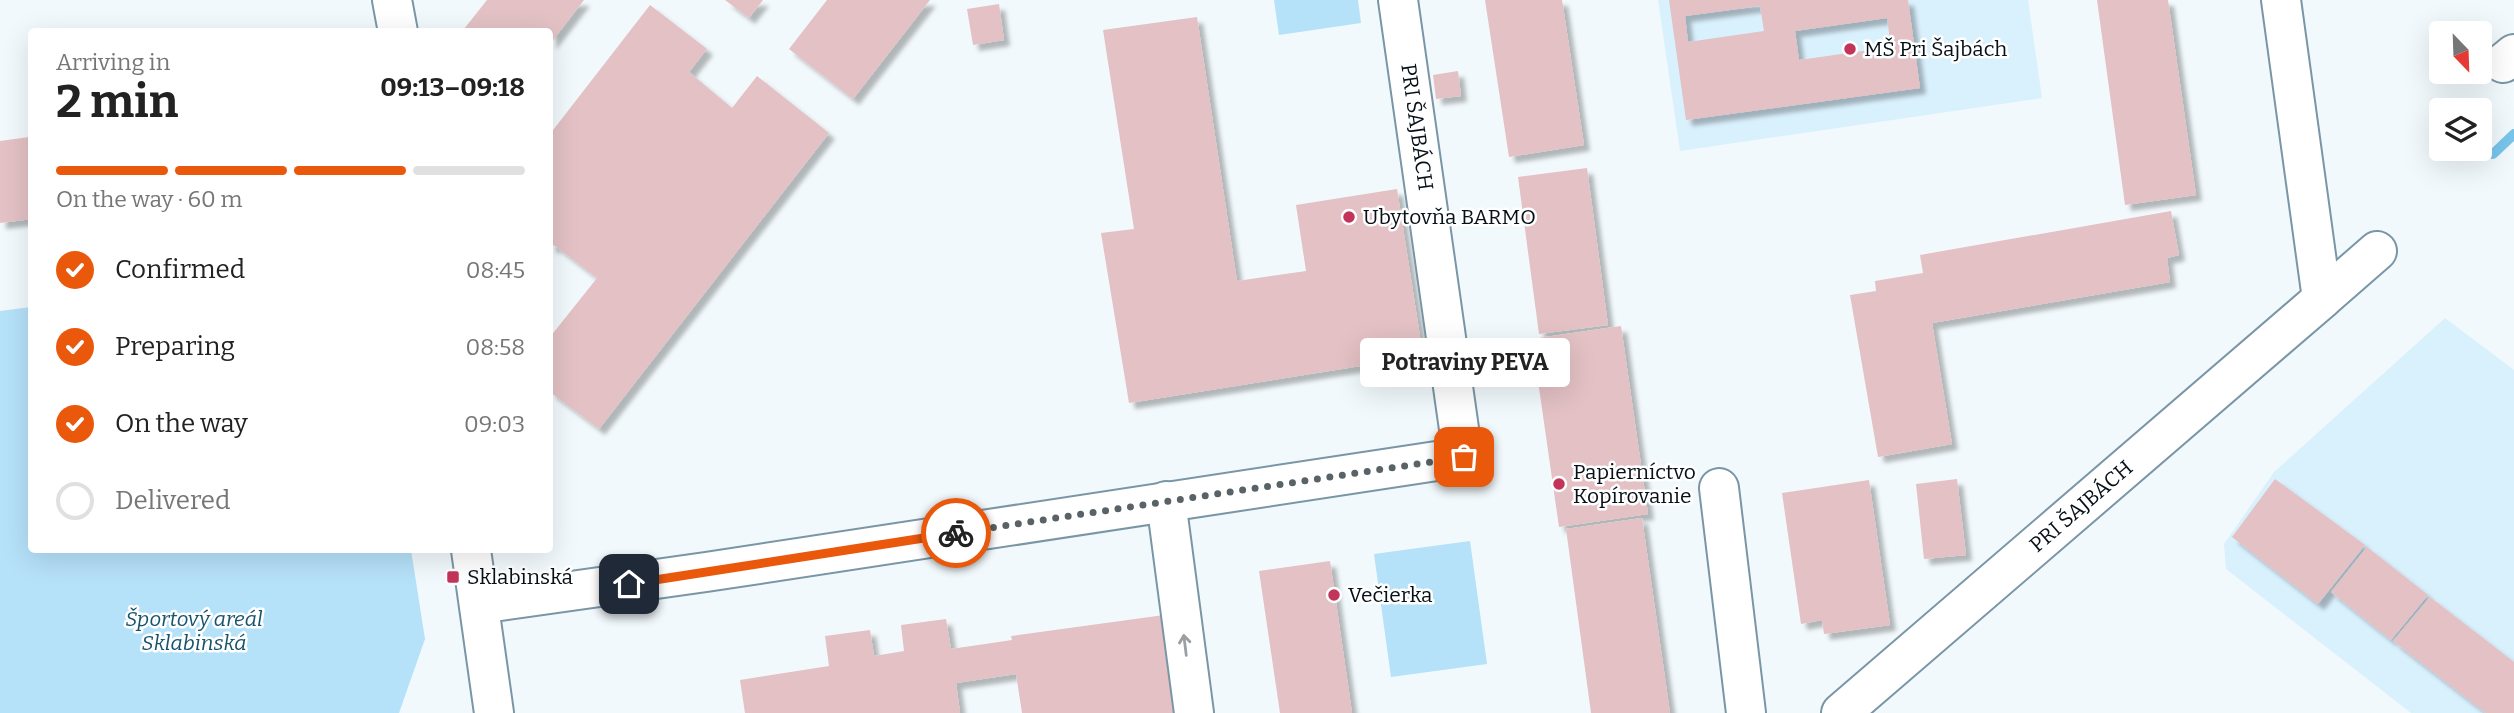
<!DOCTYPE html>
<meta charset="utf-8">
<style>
:root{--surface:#fff;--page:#f6f6f6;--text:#222;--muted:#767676;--line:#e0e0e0;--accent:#ea580c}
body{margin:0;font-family:Bitter,serif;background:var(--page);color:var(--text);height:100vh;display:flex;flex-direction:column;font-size:26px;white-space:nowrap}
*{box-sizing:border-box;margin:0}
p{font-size:23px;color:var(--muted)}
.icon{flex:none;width:38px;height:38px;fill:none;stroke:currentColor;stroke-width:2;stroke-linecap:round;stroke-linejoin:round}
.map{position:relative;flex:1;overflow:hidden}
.side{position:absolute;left:28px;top:28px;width:525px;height:525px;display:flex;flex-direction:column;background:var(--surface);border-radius:7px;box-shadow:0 7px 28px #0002}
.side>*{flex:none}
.needle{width:46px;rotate:157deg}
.fabs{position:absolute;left:2429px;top:21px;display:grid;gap:14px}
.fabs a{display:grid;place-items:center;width:63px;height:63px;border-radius:7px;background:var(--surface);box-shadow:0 7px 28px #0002;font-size:35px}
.pin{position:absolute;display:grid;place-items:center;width:60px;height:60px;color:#fff;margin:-30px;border-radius:14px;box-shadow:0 4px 10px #0006}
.courier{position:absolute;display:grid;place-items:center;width:70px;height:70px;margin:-35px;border:5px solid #ea580c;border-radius:50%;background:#fff;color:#222;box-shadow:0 2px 9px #0007}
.bubble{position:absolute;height:49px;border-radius:7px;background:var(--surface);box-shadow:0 7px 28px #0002;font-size:23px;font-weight:700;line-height:49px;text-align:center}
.head em{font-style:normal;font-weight:700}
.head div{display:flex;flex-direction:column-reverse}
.head{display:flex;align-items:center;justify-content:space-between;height:119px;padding:0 28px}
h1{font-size:46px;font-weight:700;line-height:52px}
.bar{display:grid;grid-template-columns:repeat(4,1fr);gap:10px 7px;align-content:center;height:84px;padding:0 28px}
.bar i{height:9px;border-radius:5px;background:var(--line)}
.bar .on{background:var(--accent)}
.bar p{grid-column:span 4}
ol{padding:0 28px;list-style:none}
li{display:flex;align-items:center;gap:21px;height:77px}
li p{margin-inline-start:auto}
li .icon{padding:7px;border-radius:50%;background:var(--accent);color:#fff;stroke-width:4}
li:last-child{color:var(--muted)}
li i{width:38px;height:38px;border:4px solid var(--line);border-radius:50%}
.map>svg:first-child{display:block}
.built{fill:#d9f0fd}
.green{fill:#b5e1f9}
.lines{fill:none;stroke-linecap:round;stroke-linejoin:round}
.stream{stroke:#78c5ec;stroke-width:10}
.building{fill:#e3c1c5;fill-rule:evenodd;filter:url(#shadow)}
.minor-casing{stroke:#7a96a6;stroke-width:42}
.minor{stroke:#fff;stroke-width:38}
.oneway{stroke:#9b9fa2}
.done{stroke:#596266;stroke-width:7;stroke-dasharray:0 12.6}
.route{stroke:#ea580c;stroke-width:9}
.poi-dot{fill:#c3345b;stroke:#fff;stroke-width:2.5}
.labels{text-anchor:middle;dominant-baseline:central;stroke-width:5;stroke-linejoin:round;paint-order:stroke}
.poi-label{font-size:21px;fill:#061016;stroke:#fff;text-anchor:start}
.street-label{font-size:21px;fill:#061016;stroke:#fff}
.park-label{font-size:21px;font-style:italic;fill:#16536e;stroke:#fff}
</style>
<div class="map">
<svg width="2514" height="713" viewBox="0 0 2514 713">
<defs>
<filter id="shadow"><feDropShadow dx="6" dy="6" stdDeviation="2" flood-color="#0004"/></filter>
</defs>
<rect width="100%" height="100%" fill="#f2f9fc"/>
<path class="built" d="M1658 0H2028L2042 98 1680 151Z
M2445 318 2514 370V713H2411L2226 569 2224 544 2274 472Z"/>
<path class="green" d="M1274 0H1358L1361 23 1279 35Z
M31 307 32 550H411L425 639 399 713H0V311Z
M1470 541 1487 664 1391 677 1374 554Z"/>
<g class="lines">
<path class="stream" d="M2493 154 2514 134"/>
</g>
<path class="building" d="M487 0H584L550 44V32H468L464 29Z
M725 0H763L749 18Z
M827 0H930L853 99 789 49Z
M1485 0H1562L1584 145 1509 157Z
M1669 0H1908L1920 88 1686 120ZM1760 6 1764 31 1688 42 1685 16ZM1887 18 1891 47 1799 60 1795 31Z
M2097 0H2168L2196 195 2125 205Z
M999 4 1004 40 973 45 967 9Z
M650 5 707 49 689 72 732 108 757 76 829 133 599 429 550 392V337L597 278 554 245 552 248 550 247V134Z
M1197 17 1237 281 1306 271 1296 205 1397 189 1423 356 1129 403 1101 233 1134 229 1103 30Z
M1458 71 1461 96 1436 99 1433 75Z
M29 137 32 154V219L0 223V141Z
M1587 168 1608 325 1539 334 1518 177Z
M2171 211 2179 255 2167 258 2170 282 1932 323 1952 444 1878 457 1850 295 1876 291 1875 281 1923 273 1920 255Z
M1621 326 1648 514 1559 527 1532 339Z
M1957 479 1966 555 1924 559 1916 484Z
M2275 479 2365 545 2318 604 2232 537Z
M1869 480 1890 625 1824 634 1822 620 1801 624 1782 493Z
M1642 518 1670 713H1591L1566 529Z
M2367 547 2428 595 2391 640 2331 592Z
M1330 561 1352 713H1280L1259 571Z
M2430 597 2514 662V713H2486L2393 641Z
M1164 615 1179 713H1022L1016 674 956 683 960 713H745L740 680 829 666 825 636 870 630 874 656 904 651 901 625 946 619 951 649 1012 640 1011 636Z"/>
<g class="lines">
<g class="minor-casing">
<g id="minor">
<path d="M392 0 398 32"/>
<path d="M2503 63 2514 54"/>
<path d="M2322 299 2377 251"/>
<path d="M1719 488 1746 713"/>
<path d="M1166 501 1194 713"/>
<path d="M471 550 494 713"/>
<path d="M479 604 706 572 1463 457 1398 0"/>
<path id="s1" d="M1841 713 2322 299 2281 0"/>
</g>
</g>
<use href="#minor" class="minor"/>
</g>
<defs><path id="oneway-shaft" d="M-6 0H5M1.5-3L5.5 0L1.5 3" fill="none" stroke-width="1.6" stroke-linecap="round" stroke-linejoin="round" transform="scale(1.75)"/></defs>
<use class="oneway" href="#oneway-shaft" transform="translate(1185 645) rotate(-97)"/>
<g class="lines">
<path class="done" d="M956 533 1464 457"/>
<path class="route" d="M629 584 956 533"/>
</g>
<g class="poi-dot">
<circle cx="1850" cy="49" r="7"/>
<circle cx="1349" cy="217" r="7"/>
<circle cx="1559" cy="484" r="7"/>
<rect x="446" y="570" width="14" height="14" rx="3.5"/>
<circle cx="1334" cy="595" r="7"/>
</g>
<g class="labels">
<g class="poi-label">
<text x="1864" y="49">MŠ Pri Šajbách</text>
<text x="1363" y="217">Ubytovňa BARMO</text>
<text x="1573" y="472">Papierníctvo<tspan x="1573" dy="24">Kopírovanie</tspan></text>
<text x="467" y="577">Sklabinská</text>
<text x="1348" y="595">Večierka</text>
</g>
<g class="street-label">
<text transform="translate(1417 127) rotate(82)">PRI ŠAJBÁCH</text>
<text stroke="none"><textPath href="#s1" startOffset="317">PRI ŠAJBÁCH</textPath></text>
</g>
<g class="park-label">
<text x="194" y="619">Športový areál<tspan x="194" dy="24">Sklabinská</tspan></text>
</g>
</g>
</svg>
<div class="fabs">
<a><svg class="needle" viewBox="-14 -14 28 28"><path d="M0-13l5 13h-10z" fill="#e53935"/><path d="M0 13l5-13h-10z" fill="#767676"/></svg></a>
<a><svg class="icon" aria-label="layers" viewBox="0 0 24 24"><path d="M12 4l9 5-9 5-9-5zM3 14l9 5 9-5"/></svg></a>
</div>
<div class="pin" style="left:1464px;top:457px;background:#ea580c"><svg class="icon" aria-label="bag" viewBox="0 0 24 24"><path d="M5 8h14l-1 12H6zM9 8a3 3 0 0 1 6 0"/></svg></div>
<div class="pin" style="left:629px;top:584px;background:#1f2937"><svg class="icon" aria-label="home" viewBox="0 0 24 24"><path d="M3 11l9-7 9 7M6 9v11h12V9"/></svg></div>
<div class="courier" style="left:956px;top:533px"><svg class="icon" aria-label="bike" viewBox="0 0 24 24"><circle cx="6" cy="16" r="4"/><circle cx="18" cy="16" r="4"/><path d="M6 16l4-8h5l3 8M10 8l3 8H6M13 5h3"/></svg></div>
<div class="bubble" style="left:1360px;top:338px;width:210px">Potraviny PEVA</div>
<section class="side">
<div class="head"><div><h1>2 min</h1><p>Arriving in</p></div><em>09:13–09:18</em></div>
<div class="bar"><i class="on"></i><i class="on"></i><i class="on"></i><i></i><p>On the way · 60 m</p></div>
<ol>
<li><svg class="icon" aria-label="check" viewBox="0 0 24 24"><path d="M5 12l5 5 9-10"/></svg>Confirmed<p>08:45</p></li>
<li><svg class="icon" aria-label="check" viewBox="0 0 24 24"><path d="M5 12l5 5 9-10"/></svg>Preparing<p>08:58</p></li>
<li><svg class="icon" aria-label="check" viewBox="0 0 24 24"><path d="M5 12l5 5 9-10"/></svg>On the way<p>09:03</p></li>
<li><i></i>Delivered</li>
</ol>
</section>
</div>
